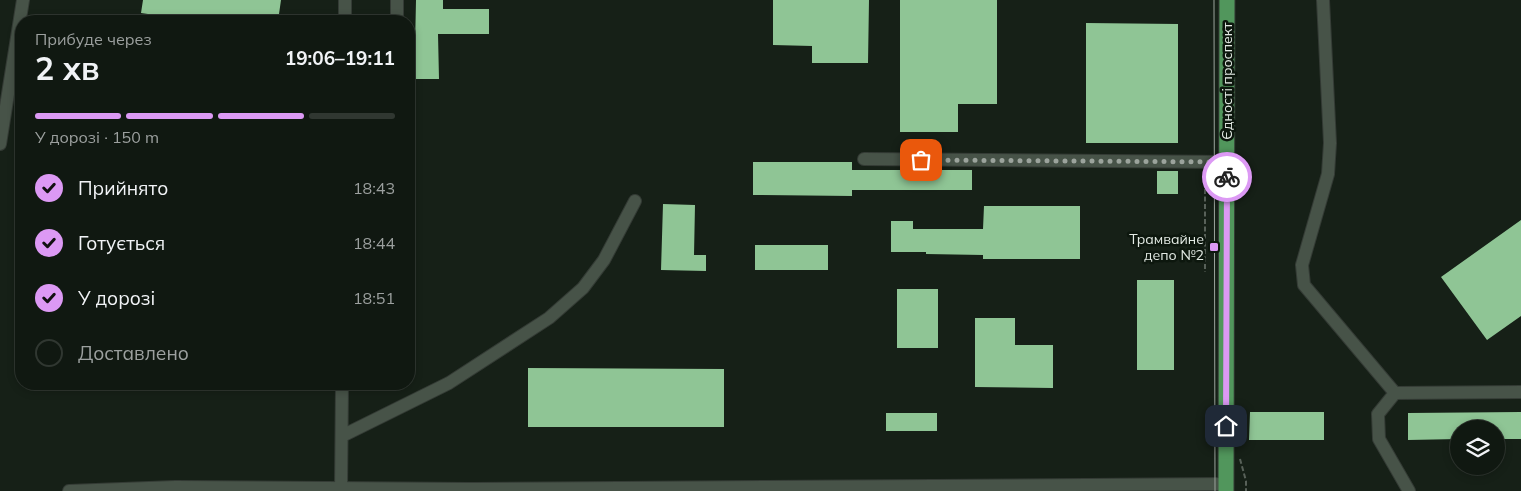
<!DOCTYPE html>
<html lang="uk">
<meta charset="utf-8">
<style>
:root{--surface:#101811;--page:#1e251f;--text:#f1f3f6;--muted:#9ca09f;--line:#303731;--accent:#dc99f4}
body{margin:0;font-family:Mulish,sans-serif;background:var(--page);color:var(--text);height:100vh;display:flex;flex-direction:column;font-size:19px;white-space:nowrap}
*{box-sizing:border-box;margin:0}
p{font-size:16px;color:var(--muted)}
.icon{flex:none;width:28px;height:28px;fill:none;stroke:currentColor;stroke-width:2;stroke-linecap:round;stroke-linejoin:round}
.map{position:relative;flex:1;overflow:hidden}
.sheet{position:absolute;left:15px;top:15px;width:400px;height:375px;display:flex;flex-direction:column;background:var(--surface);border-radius:20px;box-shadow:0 2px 8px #0003,0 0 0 1px var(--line)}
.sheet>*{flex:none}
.fabs{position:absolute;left:1450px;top:420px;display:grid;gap:10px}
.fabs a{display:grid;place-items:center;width:55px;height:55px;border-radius:50%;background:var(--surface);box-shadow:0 2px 8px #0003,0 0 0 1px var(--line);font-size:25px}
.pin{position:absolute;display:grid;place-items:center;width:42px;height:42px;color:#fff;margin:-21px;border-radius:10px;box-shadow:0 2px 8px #0006}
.courier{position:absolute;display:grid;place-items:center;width:50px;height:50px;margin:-25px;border:4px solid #dc99f4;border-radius:50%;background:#fff;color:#222;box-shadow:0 1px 6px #0007}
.overview em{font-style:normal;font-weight:700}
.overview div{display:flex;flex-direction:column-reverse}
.overview{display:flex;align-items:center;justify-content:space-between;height:85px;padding:0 20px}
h1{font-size:32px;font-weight:700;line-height:38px}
.bar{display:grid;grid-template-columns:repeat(4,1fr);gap:8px 5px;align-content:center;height:60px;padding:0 20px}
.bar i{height:6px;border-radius:4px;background:var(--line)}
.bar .active{background:var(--accent)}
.bar p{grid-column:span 4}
ol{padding:0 20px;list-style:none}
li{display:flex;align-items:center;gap:15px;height:55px}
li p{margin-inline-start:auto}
li .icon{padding:5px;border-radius:50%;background:var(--accent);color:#111;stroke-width:4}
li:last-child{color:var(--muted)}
li i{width:28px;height:28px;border:2px solid var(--line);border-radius:50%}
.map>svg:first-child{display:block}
.building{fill:#8fc595}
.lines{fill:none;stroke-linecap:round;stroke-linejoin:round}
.minor-casing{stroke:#343b35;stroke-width:14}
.major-casing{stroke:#343b35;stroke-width:17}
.path{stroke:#586159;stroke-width:2;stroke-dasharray:5 2.5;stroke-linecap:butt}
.minor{stroke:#475348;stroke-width:12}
.major{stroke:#51965c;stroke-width:15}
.tram{stroke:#9ca49d;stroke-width:1}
.done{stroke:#9ba39c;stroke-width:5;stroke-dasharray:0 9}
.route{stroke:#dc99f4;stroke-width:6}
.poi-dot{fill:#dc99f4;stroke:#0d170e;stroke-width:2}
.labels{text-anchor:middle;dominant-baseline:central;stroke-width:5;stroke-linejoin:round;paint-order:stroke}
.street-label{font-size:14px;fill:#e3eae4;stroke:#0d170e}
.poi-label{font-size:14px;fill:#e3eae4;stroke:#0d170e;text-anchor:end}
</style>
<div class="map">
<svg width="1521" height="491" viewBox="0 0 1521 491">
<rect width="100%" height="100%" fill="#162017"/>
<path class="building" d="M143 0H281L278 21H196L141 13Z
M416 0H443V9H489V34H438L439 79H409V48H415Z
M773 0H869L868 63H812V46L773 45Z
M900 0H997V104H958V132H900Z
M1086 23 1178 24V143H1086Z
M753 162H852V170H972V190H852V196L753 195Z
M1157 171H1178V194H1157Z
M663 204 695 205 694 255H706V271L661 270Z
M984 206H1080V259H983V255L926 254V252H891V221H913V229H983Z
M1521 220V316L1487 340 1441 277Z
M755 245H828V270H755Z
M1137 280H1174V370H1137Z
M897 289H938V348H897Z
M975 318H1015V345H1053V388L975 387Z
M528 368 724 369V427H528Z
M1250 412H1324V440H1249Z
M1521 412V439H1496V429H1459V439L1408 440V413Z
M886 413H937V431H886Z"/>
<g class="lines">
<g class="minor-casing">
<path id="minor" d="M1323 0 1330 143 1328 174 1302 265 1304 285 1395 393
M345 21V0
M397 21V0
M0 144 23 0
M864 159 1227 162
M1395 393 1521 392
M1395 393 1378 414 1379 439 1409 491
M342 436 449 383 549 318 583 288 604 260 635 201
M69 491 175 487 471 489 1226 484
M341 491 342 384"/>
</g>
<g class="major-casing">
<path id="major" d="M1226 491 1227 0"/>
</g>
<path class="path" d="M1205 174V272
M1240 459 1246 481V491"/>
<use href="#minor" class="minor"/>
<use href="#major" class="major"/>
<path class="tram" d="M1214 0 1215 491"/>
</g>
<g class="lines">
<path class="done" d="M921 160 1227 162V177"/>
<path class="route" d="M1226 426 1227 177"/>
</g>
<rect class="poi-dot" x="1209" y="242" width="10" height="10" rx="2.5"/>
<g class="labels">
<g class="street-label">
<text transform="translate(1227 81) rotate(-90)">Єдності проспект</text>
</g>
<g class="poi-label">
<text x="1204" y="239">Трамвайне<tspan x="1204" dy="16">депо №2</tspan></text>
</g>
</g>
</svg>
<div class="fabs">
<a><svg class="icon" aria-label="layers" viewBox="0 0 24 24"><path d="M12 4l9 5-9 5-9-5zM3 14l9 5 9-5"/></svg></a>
</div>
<div class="pin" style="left:921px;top:160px;background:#ea580c"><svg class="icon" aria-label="bag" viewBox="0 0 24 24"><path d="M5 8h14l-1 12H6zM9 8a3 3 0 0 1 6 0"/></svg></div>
<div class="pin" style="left:1226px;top:426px;background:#1f2937"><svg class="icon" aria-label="home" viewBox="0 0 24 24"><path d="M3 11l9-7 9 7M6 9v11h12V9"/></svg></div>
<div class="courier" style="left:1227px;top:177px"><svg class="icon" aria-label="bike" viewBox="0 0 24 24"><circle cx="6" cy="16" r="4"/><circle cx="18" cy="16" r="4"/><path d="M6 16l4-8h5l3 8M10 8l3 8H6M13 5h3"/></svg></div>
<section class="sheet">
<div class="overview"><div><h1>2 хв</h1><p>Прибуде через</p></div><em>19:06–19:11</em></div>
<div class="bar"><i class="active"></i><i class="active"></i><i class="active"></i><i></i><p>У дорозі · 150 m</p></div>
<ol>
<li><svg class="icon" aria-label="check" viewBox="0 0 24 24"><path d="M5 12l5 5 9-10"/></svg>Прийнято<p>18:43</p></li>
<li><svg class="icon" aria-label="check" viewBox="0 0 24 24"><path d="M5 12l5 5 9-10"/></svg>Готується<p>18:44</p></li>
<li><svg class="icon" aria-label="check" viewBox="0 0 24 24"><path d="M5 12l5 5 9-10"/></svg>У дорозі<p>18:51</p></li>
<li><i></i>Доставлено</li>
</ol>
</section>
</div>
